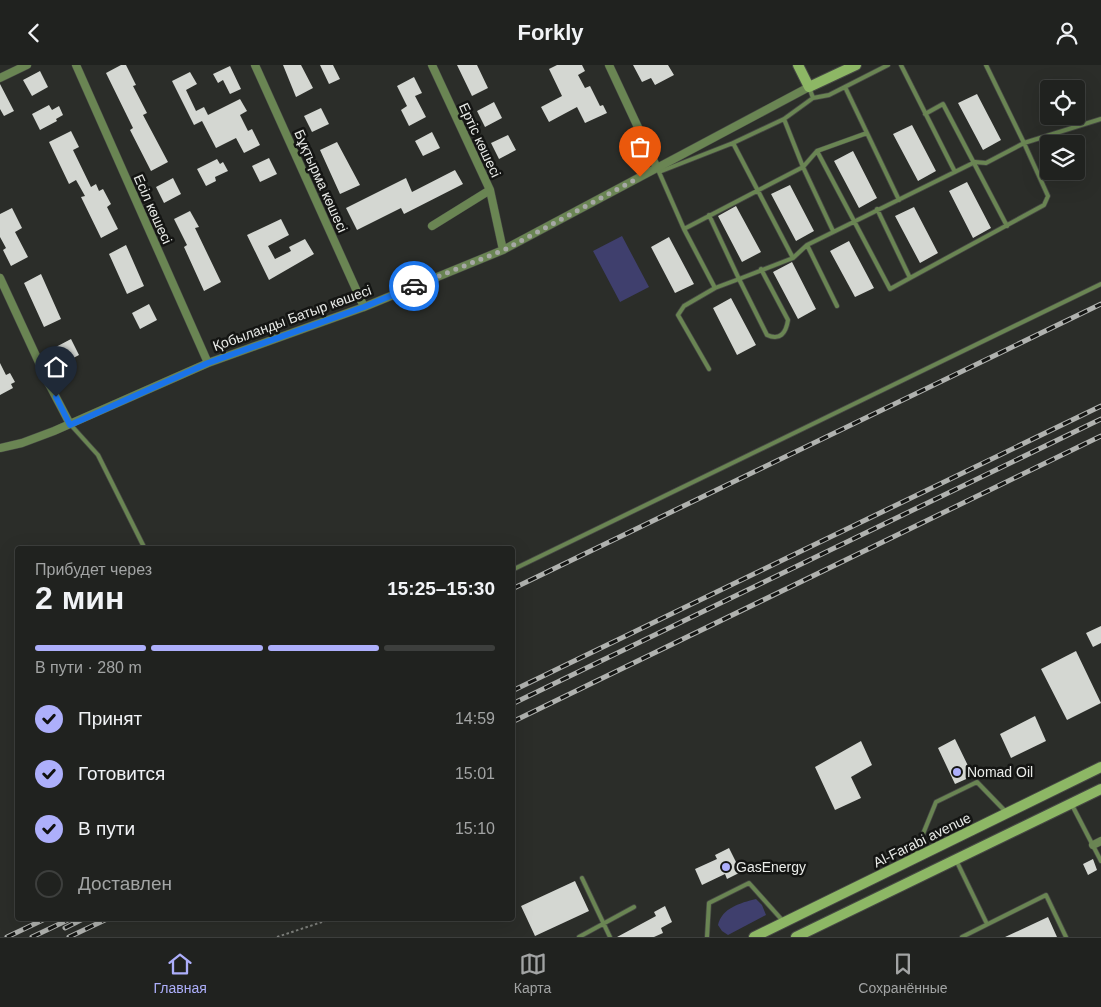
<!DOCTYPE html>
<html lang="ru">
<meta charset="utf-8">
<style>
:root{--surface:#20221f;--page:#282a28;--text:#f1f3f6;--muted:#a2a4a4;--line:#3d3f3d;--accent:#adaffb}
body{margin:0;font-family:Helvetica,sans-serif;background:var(--page);color:var(--text);height:100vh;display:flex;flex-direction:column;font-size:19px;white-space:nowrap}
*{box-sizing:border-box;margin:0}
p{font-size:16px;color:var(--muted)}
.icon{flex:none;width:28px;height:28px;fill:none;stroke:currentColor;stroke-width:2;stroke-linecap:round;stroke-linejoin:round}
.map{position:relative;flex:1;overflow:hidden}
.drawer{position:absolute;left:15px;top:481px;width:500px;height:375px;display:flex;flex-direction:column;background:var(--surface);border-radius:5px;box-shadow:0 5px 20px #0002,0 0 0 1px var(--line)}
.drawer>*{flex:none}
.fabs{position:absolute;left:1040px;top:15px;display:grid;gap:10px}
.fabs a{display:grid;place-items:center;width:45px;height:45px;border-radius:5px;background:var(--surface);box-shadow:0 5px 20px #0002,0 0 0 1px var(--line);font-size:25px}
.pin{position:absolute;display:grid;place-items:center;width:42px;height:42px;color:#fff;margin:-51px -21px;border-radius:50% 50% 50% 0;rotate:-45deg;box-shadow:0 0 5px #0007}
.pin .icon{rotate:45deg}
.courier{position:absolute;display:grid;place-items:center;width:50px;height:50px;margin:-25px;border:4px solid #1a73e8;border-radius:50%;background:#fff;color:#222;box-shadow:0 1px 6px #0007}
.headline em{font-style:normal;font-weight:800}
.headline div{display:flex;flex-direction:column-reverse}
.headline{display:flex;align-items:center;justify-content:space-between;height:85px;padding:0 20px}
h1{font-size:32px;font-weight:800;line-height:38px}
.bar{display:grid;grid-template-columns:repeat(4,1fr);gap:8px 5px;align-content:center;height:60px;padding:0 20px}
.bar i{height:6px;border-radius:4px;background:var(--line)}
.bar .selected{background:var(--accent)}
.bar p{grid-column:span 4}
ol{padding:0 20px;list-style:none}
li{display:flex;align-items:center;gap:15px;height:55px}
li p{margin-inline-start:auto}
li .icon{padding:5px;border-radius:50%;background:var(--accent);color:#111;stroke-width:4}
li:last-child{color:var(--muted)}
li i{width:28px;height:28px;border:2px solid var(--line);border-radius:50%}
header{display:flex;justify-content:space-between;align-items:center;height:65px;padding:0 20px;background:var(--surface);font-size:22px;font-weight:800}
.tabs{display:flex;justify-content:space-around;align-items:center;height:70px;border-top:1px solid var(--line);background:var(--surface);font-size:14px;color:var(--muted)}
.tabs a{display:grid;justify-items:center;gap:2px}
.tabs .selected{color:var(--accent)}
.map>svg:first-child{display:block}
.green{fill:#3f3f6d}
.building{fill:#d4d7d2}
.lines{fill:none;stroke-linecap:round;stroke-linejoin:round}
.lane-casing{stroke:#464844;stroke-width:5.5}
.street-casing{stroke:#464844;stroke-width:9}
.secondary-casing{stroke:#464844;stroke-width:12}
.path{stroke:#7f817d;stroke-width:2;stroke-dasharray:2.5 2.5;stroke-linecap:butt}
.lane{stroke:#6a8553;stroke-width:4}
.street{stroke:#6a8553;stroke-width:8}
.secondary{stroke:#8db765;stroke-width:10}
.rail-casing{stroke:#b0b2af;stroke-width:5}
.rail{stroke:#141513;stroke-width:3;stroke-dasharray:9;stroke-linecap:butt}
.done{stroke:#a6a8a5;stroke-width:5;stroke-dasharray:0 9}
.route{stroke:#1a73e8;stroke-width:6}
.poi-dot{fill:#adaffb;stroke:#141513;stroke-width:2}
.labels{text-anchor:middle;dominant-baseline:central;stroke-width:5;stroke-linejoin:round;paint-order:stroke}
.street-label{font-size:14px;fill:#e9ebe8;stroke:#141513}
.poi-label{font-size:14px;fill:#e9ebe8;stroke:#141513;text-anchor:start}
</style>
<header><svg class="icon" aria-label="back" viewBox="0 0 24 24"><path d="M15 5l-7 7 7 7"/></svg>Forkly<svg class="icon" aria-label="person" viewBox="0 0 24 24"><circle cx="12" cy="8" r="4"/><path d="M4 21q1-7 8-7t8 7"/></svg></header>
<div class="map">
<svg width="1101" height="872" viewBox="0 0 1101 872">
<rect width="100%" height="100%" fill="#2b2d29"/>
<path class="green" d="M622 171 649 222 620 237 593 186Z
M756 834 762 840 766 850 728 870 722 866 718 860C722 843 740 838 756 834Z"/>
<path class="building" d="M121 0H126L136 20 133 21 147 48 143 50 168 97 151 106 130 65 133 63 106 8Z
M283 0H301L313 23 296 32Z
M320 0H333L340 14 329 19Z
M457 0H477L488 23 472 31Z
M557 0H582L585 6 578 10 585 23 590 21 600 41 603 40 607 48 585 58 577 42 549 57 541 42 562 31 549 4Z
M633 0H668L674 10 655 20 651 13 642 17Z
M230 1 241 24 230 29 223 15 218 18 213 9Z
M40 6 48 22 32 31 23 15Z
M190 7 197 19 186 25 196 46 204 42 208 50 240 34 247 46 240 50 248 66 252 64 260 80 244 88 236 73 216 83 202 56 194 60 172 16Z
M414 12 422 28 415 31 426 52 409 61 401 45 407 41 397 21Z
M0 19 14 46 4 51 0 44Z
M977 29 1001 75 983 85 958 38Z
M494 37 502 53 485 62 477 46Z
M49 40 52 45 59 41 63 50 56 54 57 56 40 65 32 49Z
M321 43 329 59 312 67 304 51Z
M912 60 936 106 918 116 893 69Z
M71 66 79 82 73 85 91 122 96 119 99 126 103 124 111 139 107 142 118 164 101 173 81 132 85 131 76 115 69 119 49 77Z
M432 67 440 83 423 91 415 76Z
M508 70 516 85 499 94 491 78Z
M337 77 360 120 340 129 320 85Z
M853 86 877 133 859 143 834 96Z
M269 93 277 109 260 117 252 101Z
M217 94 220 99 223 97 228 106 215 112 216 116 206 121 197 104Z
M455 105 463 119 404 149 401 143 357 165 346 143 406 113 412 127Z
M173 113 181 129 164 138 156 122Z
M967 117 991 163 973 173 949 126Z
M790 120 814 166 796 176 771 129Z
M736 141 761 187 742 197 718 151Z
M914 142 938 188 920 198 895 151Z
M12 143 22 163 15 167 28 192 11 201 3 185 6 183 0 172V149Z
M190 146 199 162 195 163 221 217 204 226 184 182 187 180 174 154Z
M281 154 289 170 268 181 275 194 291 186 289 182 305 174 314 189 269 215 247 170Z
M669 172 694 219 675 228 651 182Z
M849 176 874 223 855 232 830 186Z
M126 180 144 221 127 229 109 189Z
M792 197 816 244 798 254 773 207Z
M41 209 61 254 44 262 24 218Z
M731 233 756 280 737 290 713 243Z
M149 239 157 255 140 264 132 248Z
M71 274 79 290 62 299 54 283Z
M0 298 6 310 10 308 15 317 11 319 13 323 0 330Z
M1101 561V578L1093 582 1086 568Z
M1076 586 1101 638 1067 655 1041 604Z
M1035 651 1046 676 1011 693 1000 669Z
M955 674 973 711 955 719 938 683Z
M861 676 872 700 851 712 861 733 835 745 815 702Z
M729 783 741 807 727 814 725 809 702 820 695 804 717 794 715 790Z
M1093 794 1097 805 1088 810 1083 799Z
M575 816 589 846 535 871 521 841Z
M665 841 672 857 661 863 663 868 654 872H617L656 851 654 847Z
M1048 852 1057 872H1005Z"/>
<g class="lines">
<g class="lane-casing">
<path id="lane" d="M901 0 955 107
M845 22 867 68
M813 33 829 30 888 0
M925 49 943 39 1007 161
M733 78 793 193
M817 86 890 224 910 213
M877 144 910 213 1044 140 1048 131 1024 78 1101 54
M709 150 739 214 793 193 807 180 975 97 986 98 1024 78 986 0
M684 164 803 102 784 54 813 33 809 22
M833 166 803 102 817 86 867 68 899 135
M807 180 837 241
M761 204 788 255C786 268 780 276 767 270L739 214 715 223 684 164 659 107 733 78 784 54
M709 304 678 250 684 241 715 223
M70 359 98 390 145 484
M512 505 1101 219
M1072 740 1101 796
M914 791 936 737 977 717 1006 747
M956 795 987 859
M582 813 610 872
M579 872 634 842
M707 872 709 838 749 818 783 856
M962 872 1046 830 1066 872"/>
</g>
<g class="street-casing">
<path id="street" d="M76 0 208 298
M255 0 364 242
M609 0 657 103
M0 13 27 0
M490 125 503 185
M432 161 490 125 432 0
M0 213 49 319 70 359
M0 383 22 378 54 366 208 298 364 242 503 185 809 22
M1093 780 1101 776"/>
</g>
<g class="secondary-casing">
<path id="secondary" d="M798 0 809 22 856 0
M754 872 1101 702
M796 872 1101 724"/>
</g>
<path class="path" d="M277 872 331 854"/>
<use href="#lane" class="lane"/>
<use href="#street" class="street"/>
<use href="#secondary" class="secondary"/>
<g class="rail-casing">
<path id="rail" d="M512 524 1101 239
M512 626 1101 341
M512 639 1101 354
M512 657 1101 371
M65 863 83 854
M7 872 45 854
M32 872 70 854
M69 872 107 854"/>
</g>
<use href="#rail" class="rail"/>
</g>
<g class="lines">
<path class="done" d="M414 221 504 185 640 112"/>
<path class="route" d="M56 332 70 360 208 298 364 242 414 221"/>
</g>
<g class="poi-dot">
<circle cx="957" cy="707" r="5"/>
<circle cx="726" cy="802" r="5"/>
</g>
<g class="labels">
<g class="street-label">
<text transform="translate(480 75) rotate(65)">Ертіс көшесі</text>
<text transform="translate(321 116) rotate(66)">Бұқтырма көшесі</text>
<text transform="translate(153 144) rotate(66)">Есіл көшесі</text>
<text transform="translate(292 253) rotate(-20)">Қобыланды Батыр көшесі</text>
<text transform="translate(922 775) rotate(-26)">Al-Farabi avenue</text>
</g>
<g class="poi-label">
<text x="967" y="707">Nomad Oil</text>
<text x="736" y="802">GasEnergy</text>
</g>
</g>
</svg>
<div class="fabs">
<a><svg class="icon" aria-label="locate" viewBox="0 0 24 24"><circle cx="12" cy="12" r="6"/><path d="M12 2v4M12 18v4M2 12h4M18 12h4"/></svg></a>
<a><svg class="icon" aria-label="layers" viewBox="0 0 24 24"><path d="M12 4l9 5-9 5-9-5zM3 14l9 5 9-5"/></svg></a>
</div>
<div class="pin" style="left:640px;top:112px;background:#ea580c"><svg class="icon" aria-label="bag" viewBox="0 0 24 24"><path d="M5 8h14l-1 12H6zM9 8a3 3 0 0 1 6 0"/></svg></div>
<div class="pin" style="left:56px;top:332px;background:#1f2937"><svg class="icon" aria-label="home" viewBox="0 0 24 24"><path d="M3 11l9-7 9 7M6 9v11h12V9"/></svg></div>
<div class="courier" style="left:414px;top:221px"><svg class="icon" aria-label="car" viewBox="0 0 24 24"><path d="M5 17H2v-5l4-1 3-4h7l3 4 3 1v5h-3M9 17h6M6 11h13"/><circle cx="7" cy="17" r="2"/><circle cx="17" cy="17" r="2"/></svg></div>
<section class="drawer">
<div class="headline"><div><h1>2 мин</h1><p>Прибудет через</p></div><em>15:25–15:30</em></div>
<div class="bar"><i class="selected"></i><i class="selected"></i><i class="selected"></i><i></i><p>В пути · 280 m</p></div>
<ol>
<li><svg class="icon" aria-label="check" viewBox="0 0 24 24"><path d="M5 12l5 5 9-10"/></svg>Принят<p>14:59</p></li>
<li><svg class="icon" aria-label="check" viewBox="0 0 24 24"><path d="M5 12l5 5 9-10"/></svg>Готовится<p>15:01</p></li>
<li><svg class="icon" aria-label="check" viewBox="0 0 24 24"><path d="M5 12l5 5 9-10"/></svg>В пути<p>15:10</p></li>
<li><i></i>Доставлен</li>
</ol>
</section>
</div>
<nav class="tabs">
<a class="selected"><svg class="icon" aria-label="home" viewBox="0 0 24 24"><path d="M3 11l9-7 9 7M6 9v11h12V9"/></svg>Главная</a>
<a><svg class="icon" aria-label="map" viewBox="0 0 24 24"><path d="M3 6l6-2 6 2 6-2v14l-6 2-6-2-6 2zM9 4v14M15 6v14"/></svg>Карта</a>
<a><svg class="icon" aria-label="saved" viewBox="0 0 24 24"><path d="M7 4h10v16l-5-4-5 4z"/></svg>Сохранённые</a>
</nav>
